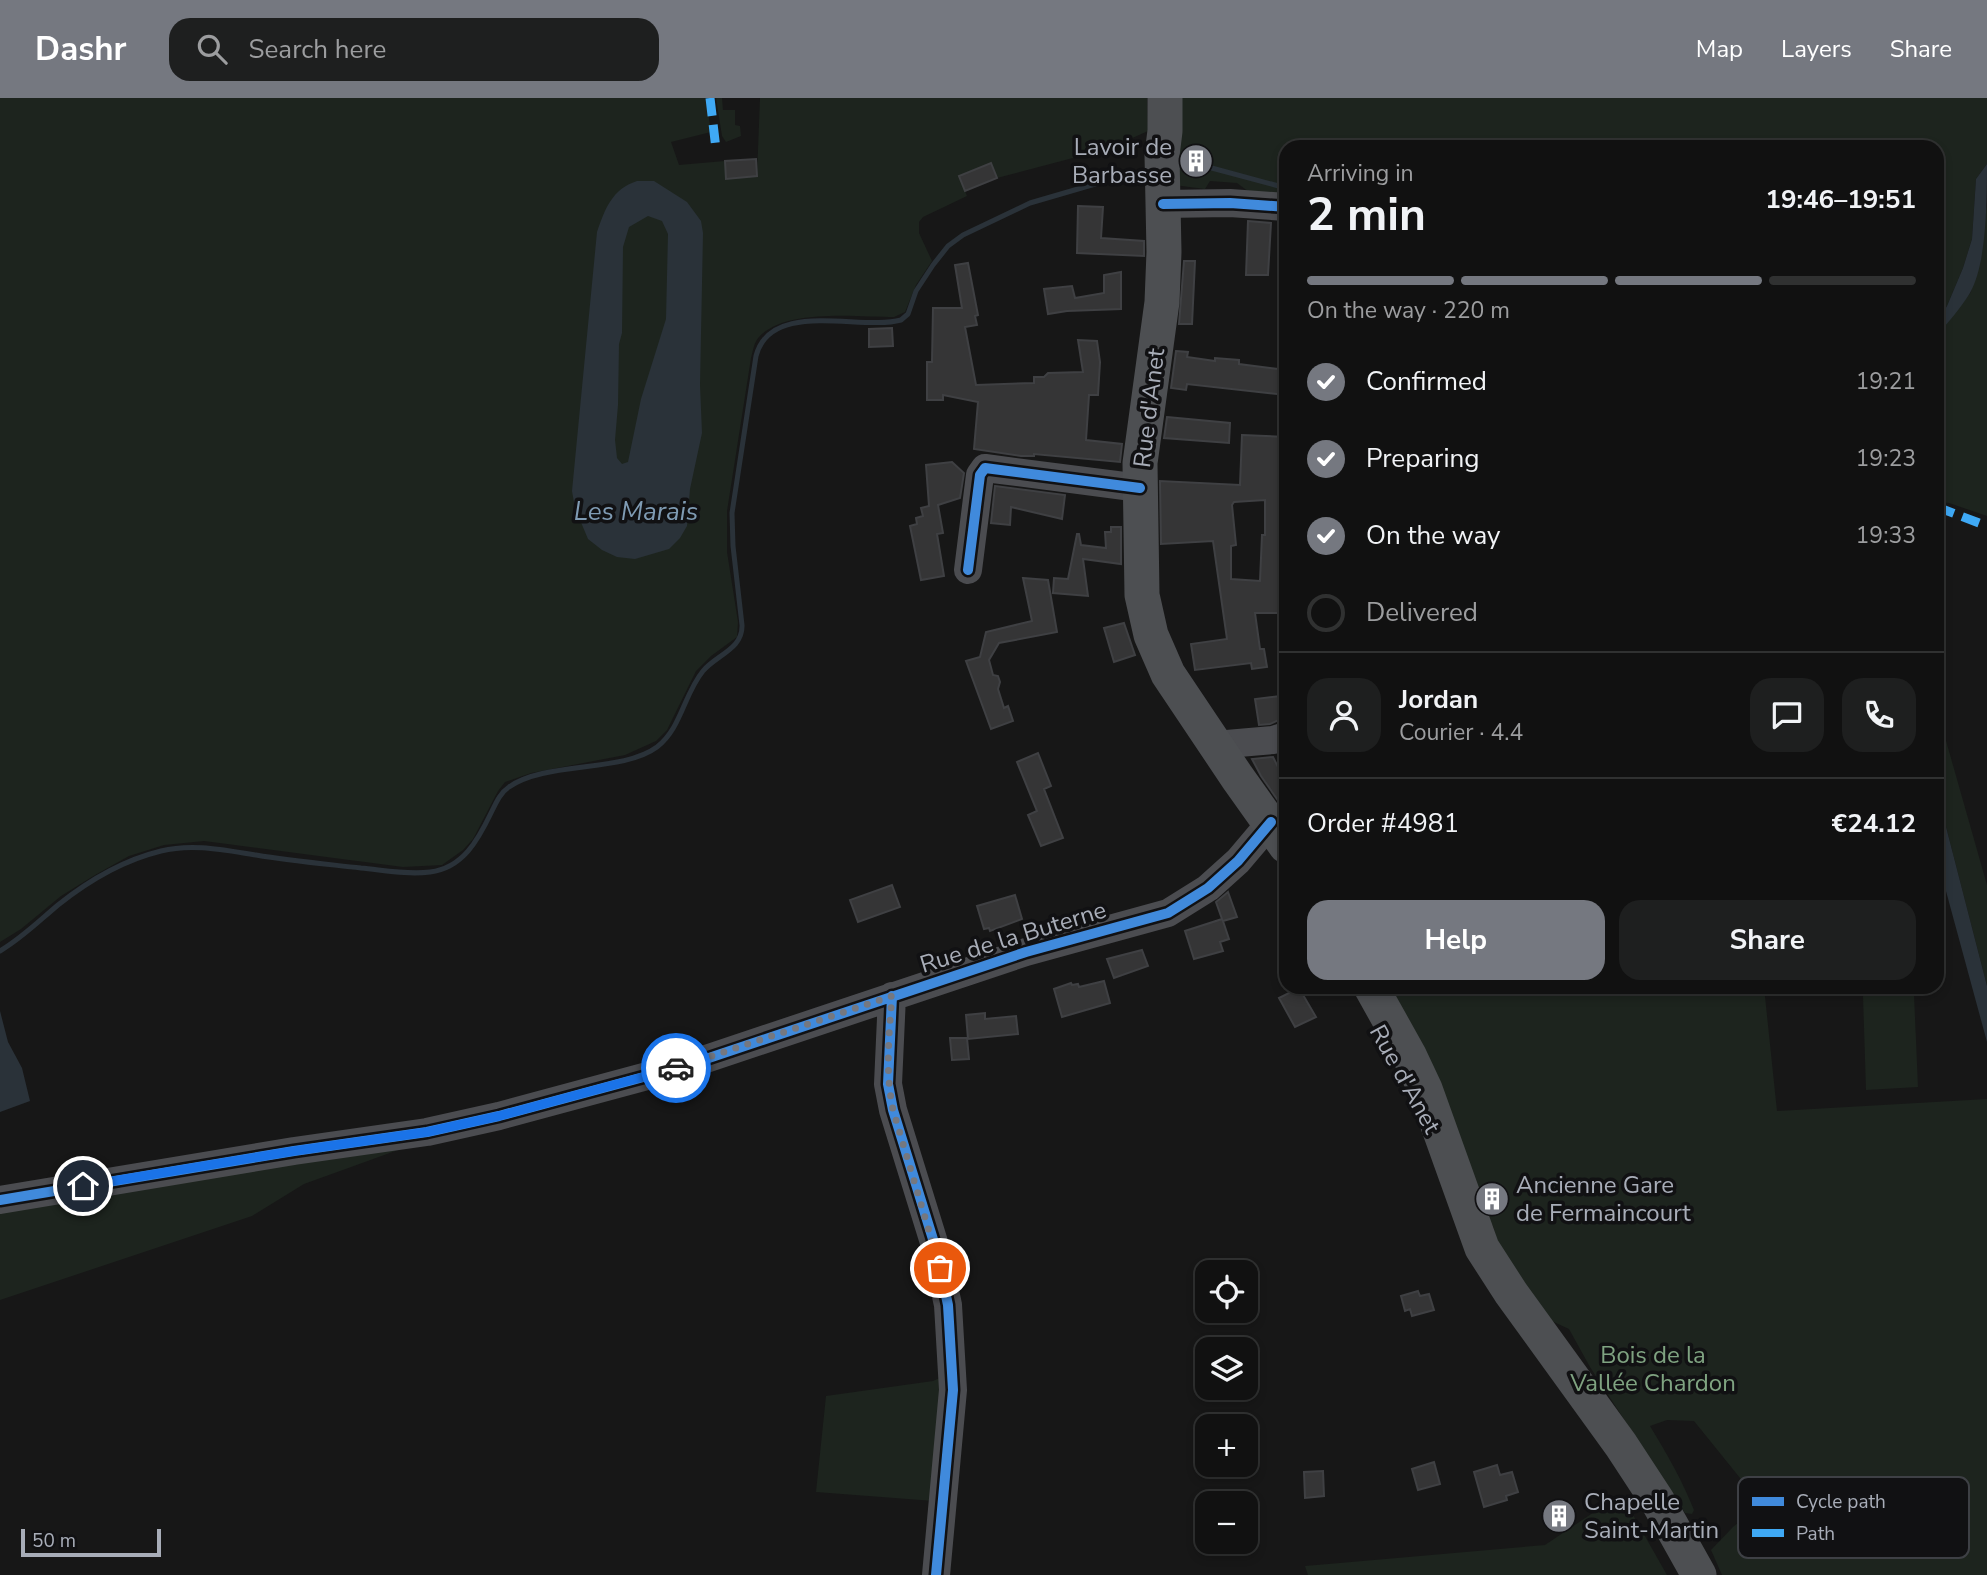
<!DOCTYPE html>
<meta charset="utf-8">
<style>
:root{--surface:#111;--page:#1e1f1f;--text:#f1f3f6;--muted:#9c9d9f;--line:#303131;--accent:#757880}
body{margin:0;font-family:"Nunito Sans",sans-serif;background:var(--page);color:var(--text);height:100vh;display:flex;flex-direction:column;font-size:26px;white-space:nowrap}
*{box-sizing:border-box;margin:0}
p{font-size:23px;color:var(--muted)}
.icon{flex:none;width:38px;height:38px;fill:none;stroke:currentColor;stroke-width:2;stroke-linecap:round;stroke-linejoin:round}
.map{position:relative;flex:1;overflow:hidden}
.side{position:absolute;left:1279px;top:42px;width:665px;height:854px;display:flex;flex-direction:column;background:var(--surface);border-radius:21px;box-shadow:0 4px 10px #0003,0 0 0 2px var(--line)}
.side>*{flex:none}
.tools{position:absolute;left:1195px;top:1162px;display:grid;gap:14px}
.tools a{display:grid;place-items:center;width:63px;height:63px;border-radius:14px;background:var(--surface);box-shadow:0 4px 10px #0003,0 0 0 2px var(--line);font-size:35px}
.scale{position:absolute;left:21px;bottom:18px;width:140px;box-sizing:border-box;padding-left:7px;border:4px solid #a8adb8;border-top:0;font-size:19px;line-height:24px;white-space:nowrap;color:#a8adb8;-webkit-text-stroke:5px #111113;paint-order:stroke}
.pin{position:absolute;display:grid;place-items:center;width:60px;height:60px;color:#fff;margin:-30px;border:4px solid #fff;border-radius:50%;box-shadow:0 2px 7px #0007}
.courier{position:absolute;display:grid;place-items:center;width:70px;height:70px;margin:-35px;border:5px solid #1a73e8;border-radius:50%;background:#fff;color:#222;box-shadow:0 2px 9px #0007}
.headline em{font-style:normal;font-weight:700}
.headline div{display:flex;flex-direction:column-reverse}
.headline{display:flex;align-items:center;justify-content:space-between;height:119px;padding:0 28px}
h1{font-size:46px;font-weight:700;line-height:52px}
.bar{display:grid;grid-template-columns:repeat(4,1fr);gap:10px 7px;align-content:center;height:84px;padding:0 28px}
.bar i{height:9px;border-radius:5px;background:var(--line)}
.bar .active{background:var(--accent)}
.bar p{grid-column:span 4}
.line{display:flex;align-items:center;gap:18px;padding:0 28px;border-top:2px solid var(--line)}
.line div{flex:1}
.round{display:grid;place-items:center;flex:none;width:74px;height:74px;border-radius:21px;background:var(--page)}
ol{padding:0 28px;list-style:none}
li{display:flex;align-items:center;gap:21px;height:77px}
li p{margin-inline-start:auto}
li .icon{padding:7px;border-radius:50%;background:var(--accent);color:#fff;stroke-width:4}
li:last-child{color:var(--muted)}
li i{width:38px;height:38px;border:4px solid var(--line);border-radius:50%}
.cta{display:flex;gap:14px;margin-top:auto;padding:14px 28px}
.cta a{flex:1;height:80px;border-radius:21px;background:var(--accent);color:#fff;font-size:28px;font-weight:700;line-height:80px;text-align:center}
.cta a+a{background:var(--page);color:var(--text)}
header{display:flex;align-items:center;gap:42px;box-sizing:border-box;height:98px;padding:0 35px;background:var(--accent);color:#fff}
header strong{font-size:33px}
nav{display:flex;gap:38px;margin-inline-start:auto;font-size:24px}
.search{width:490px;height:63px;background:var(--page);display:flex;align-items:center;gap:18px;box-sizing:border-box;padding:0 24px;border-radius:21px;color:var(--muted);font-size:26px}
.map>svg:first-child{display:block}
.green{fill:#1d241e}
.water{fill:#2a3239;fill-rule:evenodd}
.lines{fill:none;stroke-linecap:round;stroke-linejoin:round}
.stream{stroke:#2a3239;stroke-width:5}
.building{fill:#353536;stroke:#3f4043;stroke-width:2;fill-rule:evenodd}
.minor{stroke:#4b4c50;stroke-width:28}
.major{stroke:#4d4f52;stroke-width:35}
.quiet{stroke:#3fa9f5;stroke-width:9;stroke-dasharray:18 9;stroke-linecap:butt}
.cycleway-casing{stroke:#111113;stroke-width:15}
.cycleway{stroke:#408adc;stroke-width:10}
.done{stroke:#757880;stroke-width:7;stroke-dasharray:0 12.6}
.route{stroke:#1a73e8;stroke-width:9}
.labels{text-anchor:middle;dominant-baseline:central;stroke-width:7;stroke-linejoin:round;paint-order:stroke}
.poi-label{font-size:24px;fill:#a8adb8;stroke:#111113;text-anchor:start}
.street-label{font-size:24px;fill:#a8adb8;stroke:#111113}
.park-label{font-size:24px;fill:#7fa381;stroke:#111113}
.water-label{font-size:26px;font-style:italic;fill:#7f9bb3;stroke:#111113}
.key{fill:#111113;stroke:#3e4045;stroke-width:2}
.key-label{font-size:19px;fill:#a8adb8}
</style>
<header>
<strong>Dashr</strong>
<div class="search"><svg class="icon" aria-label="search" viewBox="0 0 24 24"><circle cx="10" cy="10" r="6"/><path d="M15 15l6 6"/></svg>Search here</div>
<nav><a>Map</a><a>Layers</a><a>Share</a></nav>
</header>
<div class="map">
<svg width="1987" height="1477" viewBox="0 0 1987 1477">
<rect width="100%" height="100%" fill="#171717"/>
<path class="green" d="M0 0H706L711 34 671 44 679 67 725 63 726 81 757 78 760 0H1147L1148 33 1130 41 1128 51 1088 56 997 80 991 65 959 78 967 98 923 119 919 124V135L932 163 916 187 905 214 894 219C858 219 785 210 759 239 754 244 753 253 751 260L727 413V454L738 524 737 539 711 558 696 573 667 632 656 643 625 657 531 675 505 684 498 693 473 741 463 752 442 767 403 769 204 743 164 747 129 758 95 777 61 798 21 831 0 844Z
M716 0H722L723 12H735V27L740 28 741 38 726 44 722 38Z
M1174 0H1987V66L1976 81 1972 141 1963 170 1947 208 1937 223V49H1286V100L1249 94 1237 85 1210 83 1205 91 1174 87Z
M1987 107V418L1949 405 1937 404V238L1971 194Z
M1937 611 1987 787V888L1944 721 1942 705 1937 695Z
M1378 889H1764L1777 1013 1987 1001V1477H1722L1711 1452 1733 1429 1761 1406 1694 1323 1667 1322 1650 1328C1667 1356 1682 1382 1694 1412L1692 1416 1685 1415 1590 1269 1569 1231 1543 1219 1502 1161 1493 1128 1482 1115Z
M1914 896 1918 989 1866 992 1863 898Z
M423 1043 304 1086 252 1118 0 1202V1110Z
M942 1279 934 1403 816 1394 826 1298 933 1283Z
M1621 1396 1667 1477H1308L1305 1468 1545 1447Z"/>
<path class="water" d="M1987 66C1987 101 1987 165 1970 195 1961 210 1948 224 1937 238V223L1947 208 1963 170 1972 141 1976 81Z
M637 83H654L687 104 701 123 703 135 700 287 702 335 690 391 687 428 680 440 669 451 635 461 617 459 602 452 588 441 575 410 572 393 597 134C605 111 612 91 637 83ZM648 118 662 123 668 136 666 221 641 301 628 364 622 366 617 360 615 342 618 307 619 246 622 235 623 149 629 129Z
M1937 695 1942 705 1944 721 1987 888V944L1937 760Z
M0 913 8 944 22 970 30 1003 0 1014Z"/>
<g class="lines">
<path class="stream" d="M1173 68 1208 69 1286 90
M0 853C22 840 39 823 58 807 88 783 124 762 161 753 192 745 224 752 256 757 291 763 326 766 361 770 383 772 407 777 430 774 463 770 478 742 491 715 496 705 500 695 509 689 545 663 622 675 657 649 681 631 684 596 703 573 716 557 743 551 742 527L733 448 732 415 756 258C771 201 860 233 901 222L908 216 916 193 933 167 948 148 963 137 1030 105 1126 77 1150 72"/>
</g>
<path class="building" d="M756 61 757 78 726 81 725 63Z
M991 65 997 80 965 93 959 78Z
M1078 108 1103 109 1101 140 1144 143V158L1077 155Z
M1248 123 1271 125 1268 177H1246Z
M1184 163H1195L1192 226H1179Z
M968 165 978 217 975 218 977 227 965 229 976 287 1034 285V279H1044L1048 275 1083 274 1078 242 1097 243 1100 264 1098 297H1089L1086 342 1122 346 1120 364 1034 356V358H1021L974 351 978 304 943 297V302H927V264H932L933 210H962L955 167Z
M1121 174V211L1067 213 1048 216 1044 191 1072 188 1075 200 1104 195V177Z
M892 230 893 248 869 249V231Z
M1176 253 1188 254 1187 259 1215 263V260L1239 262V266L1286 272V297L1187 286 1186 292 1171 290Z
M1167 319 1230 325 1229 345 1164 340Z
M1242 337 1286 339 1285 515H1255L1260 551H1264L1267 569 1252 571 1251 565 1195 572 1191 546 1227 541 1213 443 1161 446 1160 383 1240 387ZM1265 402V437H1262L1260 483 1231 481V448L1236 447 1232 407 1234 404Z
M952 364 964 375 960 400 938 407 943 435 937 436 944 478 921 482 910 428 917 426 916 420 923 418 921 410 929 408 926 367Z
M995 388 1065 397 1062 421 1011 409 1010 427 991 425Z
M1111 429H1121V466L1083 461 1088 498 1053 495 1054 480 1068 481 1077 436H1079L1081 447 1106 450 1105 434H1111Z
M1023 480 1048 482 1057 534 999 545 989 562 993 577 998 578 1000 584 998 591 1004 610 1008 608 1013 623 991 631 966 563 980 559 986 534 1032 523Z
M1124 525 1135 557 1114 564 1104 530Z
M1280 598 1283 617 1281 621 1270 626 1259 627 1255 601Z
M1038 655 1051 688 1044 691 1063 740 1041 748 1028 717 1037 713 1017 664Z
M1273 659 1286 685V714L1261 678 1252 661Z
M892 787 900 809 858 824 850 802Z
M1228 794 1237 819 1223 823 1229 841 1220 844 1223 853 1194 861 1185 833 1222 821 1216 804Z
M1015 797 1022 821 990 833 989 830 984 831 977 808Z
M1142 852 1148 868 1114 880 1107 861Z
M1104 883 1110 905 1062 919 1054 891 1071 885 1072 887 1078 886 1079 889Z
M1299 890 1316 919 1295 929 1279 900Z
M985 915V921L1016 918 1018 936 968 941 966 917Z
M950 940H967L969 961 952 962Z
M1418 1193 1420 1198 1429 1196 1434 1212 1412 1218 1410 1211 1405 1213 1401 1198Z
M1434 1364 1440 1386 1418 1392 1412 1371Z
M1497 1367 1500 1377 1512 1374 1518 1394 1506 1398 1507 1402 1484 1409 1474 1374Z
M1323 1373 1324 1398 1305 1400 1304 1374Z"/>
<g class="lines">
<path class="minor" d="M1163 106 1230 105 1286 109
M968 472 980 377 985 370 1140 390
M1215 647 1273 642 1286 638
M892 898 888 986 893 1012 936 1151 948 1207 953 1292 936 1477
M0 1102 294 1053 427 1034 499 1018 688 967 1026 854 1168 815 1208 790 1238 763 1271 724"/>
<path class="major" d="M1165 0V33L1162 57 1164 154 1162 204 1140 365 1142 497 1151 537 1168 576 1237 679 1286 748
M1371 889 1409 957 1425 991 1482 1150 1511 1195 1621 1347 1657 1402 1699 1477"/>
<path class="quiet" d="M710 0 716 51
M1937 409 1987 428"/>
<g class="cycleway-casing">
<path id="cycleway" d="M1163 106 1230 105 1286 109
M968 472 980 377 985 370 1140 390
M892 898 888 986 893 1012 936 1151 948 1207 953 1292 936 1477
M0 1102 294 1053 427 1034 499 1018 688 967 1026 854 1168 815 1208 790 1238 763 1271 724"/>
</g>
<use href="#cycleway" class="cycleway"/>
</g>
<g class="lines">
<path class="done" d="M676 970 892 898C889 937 885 973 893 1012L940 1170"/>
<path class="route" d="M83 1088 294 1053 427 1034 499 1018 676 970"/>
</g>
<defs>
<g id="building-disc" transform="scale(1.75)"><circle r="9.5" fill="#757880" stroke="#111113"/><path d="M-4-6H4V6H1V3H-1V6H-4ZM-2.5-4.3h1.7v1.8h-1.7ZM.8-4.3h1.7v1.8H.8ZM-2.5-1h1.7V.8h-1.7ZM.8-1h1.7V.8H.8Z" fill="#fff"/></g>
</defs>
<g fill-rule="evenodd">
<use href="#building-disc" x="1196" y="63"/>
<use href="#building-disc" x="1492" y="1101"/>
<use href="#building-disc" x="1559" y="1418"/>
</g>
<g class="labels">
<g class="poi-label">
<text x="1172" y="49" text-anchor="end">Lavoir de<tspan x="1172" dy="28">Barbasse</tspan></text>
<text x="1516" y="1087">Ancienne Gare<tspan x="1516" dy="28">de Fermaincourt</tspan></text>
<text x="1584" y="1404">Chapelle<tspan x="1584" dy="28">Saint-Martin</tspan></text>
</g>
<g class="street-label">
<text transform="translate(1149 310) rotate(-83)">Rue d'Anet</text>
<text transform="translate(1013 839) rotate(-17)">Rue de la Buterne</text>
<text transform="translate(1405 981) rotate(61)">Rue d'Anet</text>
</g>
<g class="park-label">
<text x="1653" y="1257">Bois de la<tspan x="1653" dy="28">Vallée Chardon</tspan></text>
</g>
<g class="water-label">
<text x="636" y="413">Les Marais</text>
</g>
</g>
<rect x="1738" y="1379" width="231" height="81" rx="10" class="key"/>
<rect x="1752" y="1399" width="32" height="9" fill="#408adc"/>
<rect x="1752" y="1431" width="32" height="8" fill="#3fa9f5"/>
<g class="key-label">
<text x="1796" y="1410">Cycle path</text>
<text x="1796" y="1442">Path</text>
</g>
</svg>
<div class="tools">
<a><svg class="icon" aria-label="locate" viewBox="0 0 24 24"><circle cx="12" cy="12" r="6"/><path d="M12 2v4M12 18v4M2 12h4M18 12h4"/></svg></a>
<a><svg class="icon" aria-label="layers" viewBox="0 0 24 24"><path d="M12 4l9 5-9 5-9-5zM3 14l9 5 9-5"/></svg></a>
<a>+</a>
<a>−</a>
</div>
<div class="scale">50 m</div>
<div class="pin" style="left:940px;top:1170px;background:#ea580c"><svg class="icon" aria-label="bag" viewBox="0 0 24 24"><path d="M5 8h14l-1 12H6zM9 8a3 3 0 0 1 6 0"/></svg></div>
<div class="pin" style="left:83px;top:1088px;background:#1f2937"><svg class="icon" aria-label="home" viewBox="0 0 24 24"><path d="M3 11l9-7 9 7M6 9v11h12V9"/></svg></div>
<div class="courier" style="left:676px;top:970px"><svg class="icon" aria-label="car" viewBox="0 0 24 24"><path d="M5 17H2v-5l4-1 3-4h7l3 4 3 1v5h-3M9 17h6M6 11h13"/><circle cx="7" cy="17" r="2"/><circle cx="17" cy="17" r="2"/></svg></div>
<section class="side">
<div class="headline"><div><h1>2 min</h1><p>Arriving in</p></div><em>19:46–19:51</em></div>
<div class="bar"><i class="active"></i><i class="active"></i><i class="active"></i><i></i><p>On the way · 220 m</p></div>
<ol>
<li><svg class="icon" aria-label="check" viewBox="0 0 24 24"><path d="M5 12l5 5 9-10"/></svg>Confirmed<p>19:21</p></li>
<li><svg class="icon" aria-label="check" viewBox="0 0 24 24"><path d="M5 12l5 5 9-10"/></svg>Preparing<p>19:23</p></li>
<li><svg class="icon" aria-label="check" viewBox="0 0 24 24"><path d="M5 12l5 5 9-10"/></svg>On the way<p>19:33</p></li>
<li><i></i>Delivered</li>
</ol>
<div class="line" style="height:126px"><a class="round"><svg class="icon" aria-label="person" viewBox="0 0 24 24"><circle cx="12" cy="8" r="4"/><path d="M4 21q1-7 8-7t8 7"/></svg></a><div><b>Jordan</b><p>Courier · 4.4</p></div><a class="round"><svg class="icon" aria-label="chat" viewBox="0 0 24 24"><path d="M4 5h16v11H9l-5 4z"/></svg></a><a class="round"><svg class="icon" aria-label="phone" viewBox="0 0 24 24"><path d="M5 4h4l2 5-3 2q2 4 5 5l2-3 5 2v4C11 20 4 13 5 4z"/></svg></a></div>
<div class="line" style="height:91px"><div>Order #4981</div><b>€24.12</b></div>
<div class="cta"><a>Help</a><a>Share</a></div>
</section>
</div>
